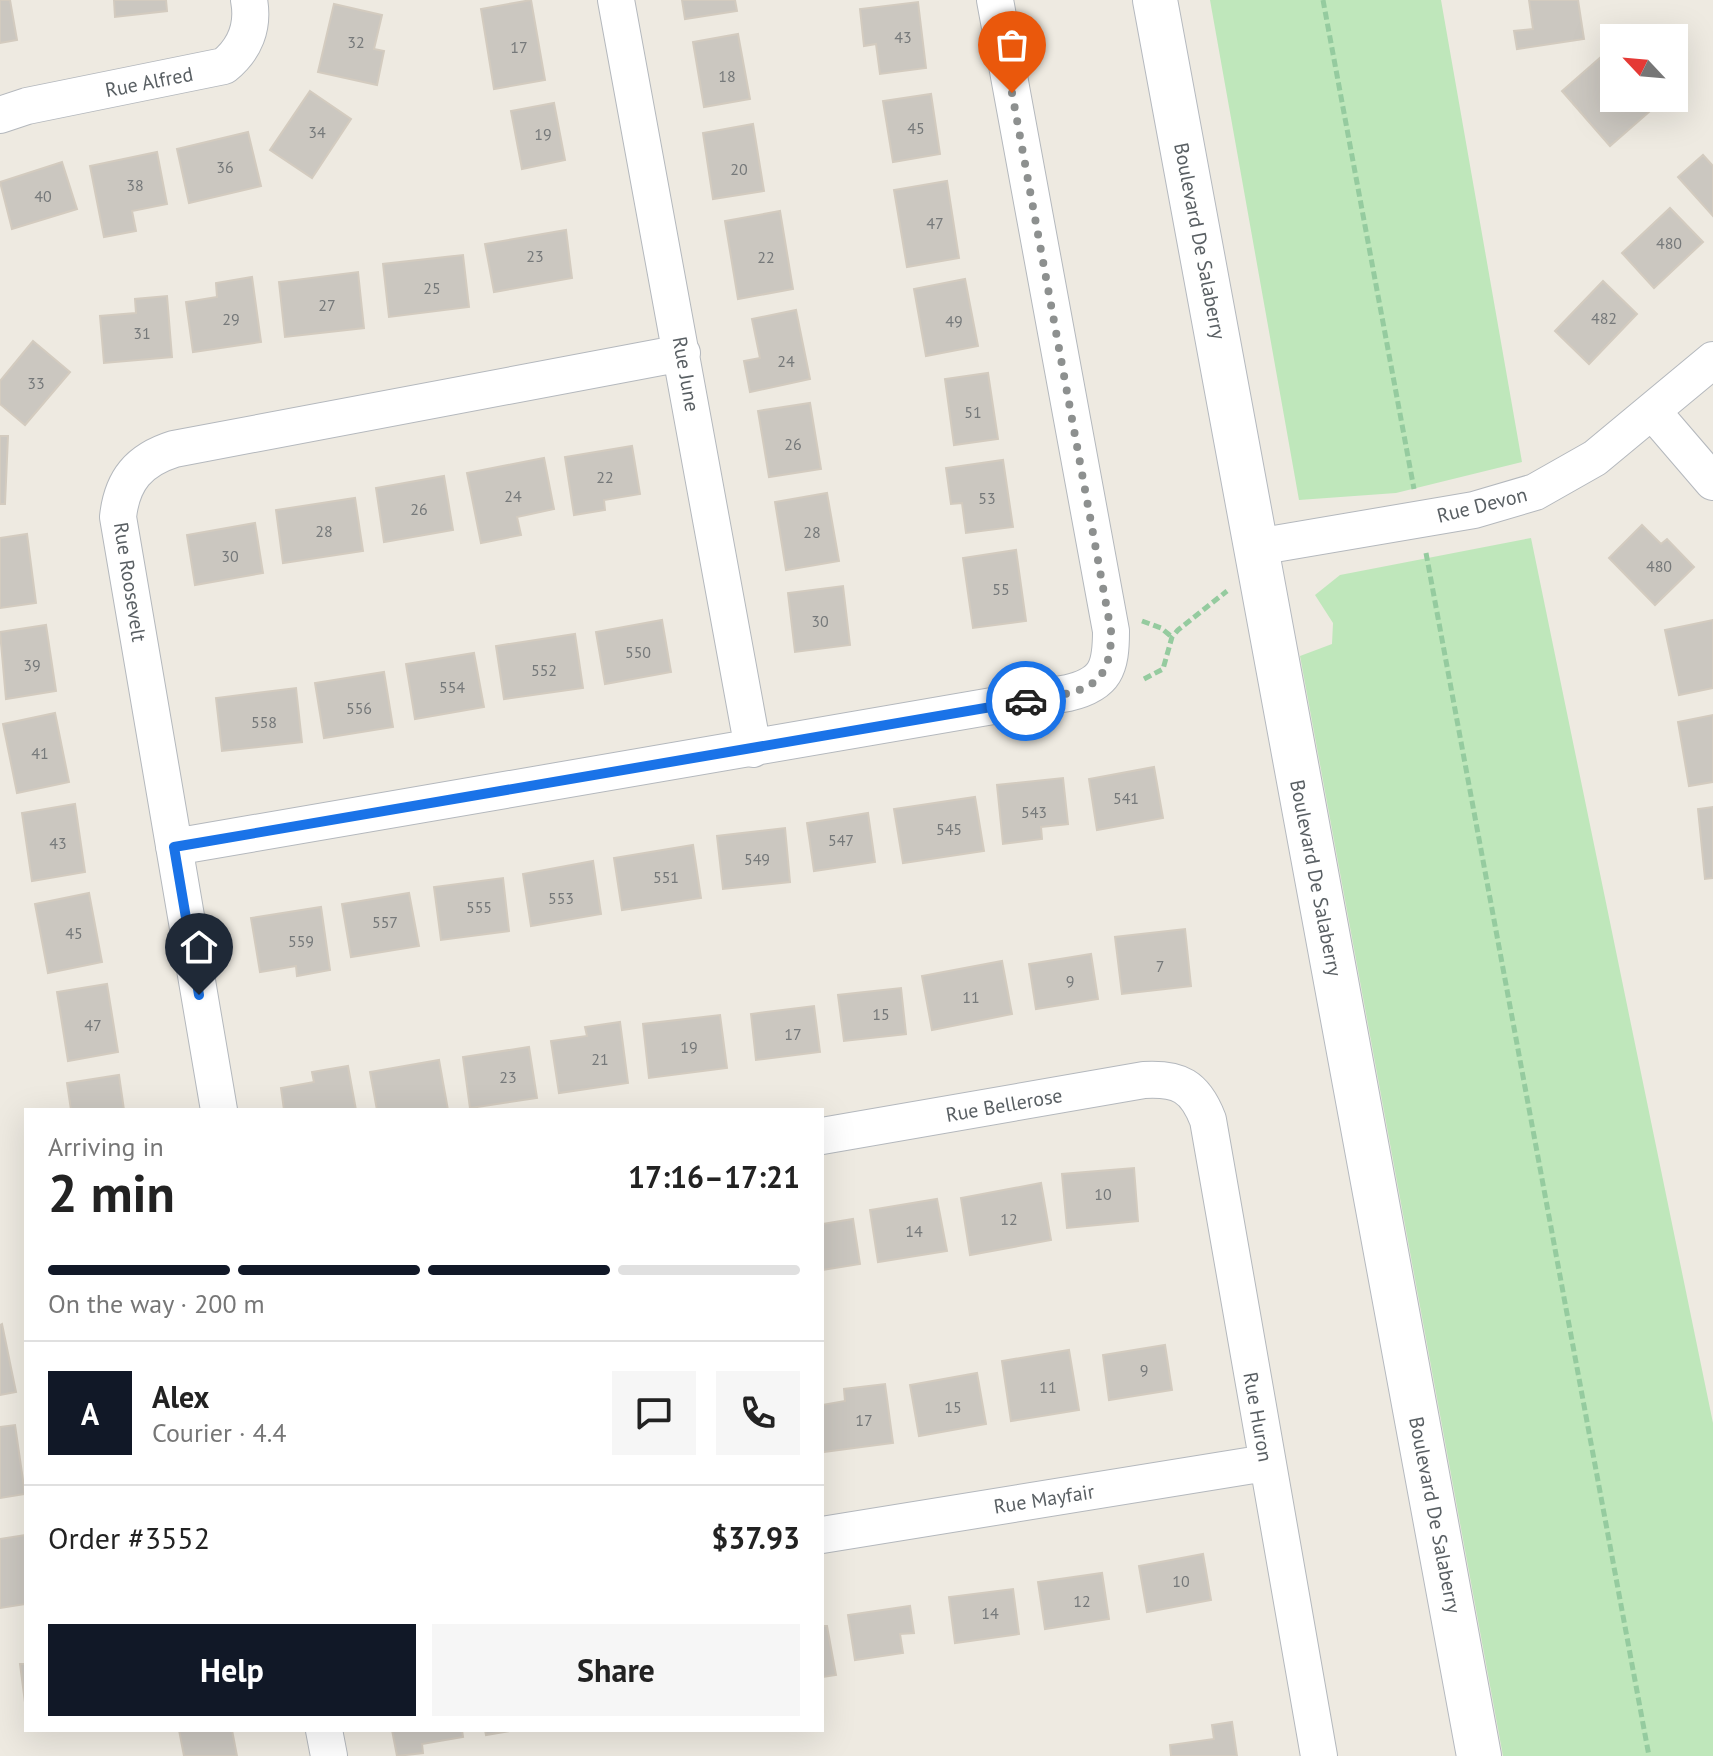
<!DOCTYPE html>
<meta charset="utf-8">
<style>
:root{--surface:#fff;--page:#f6f6f6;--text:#222;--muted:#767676;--line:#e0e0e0;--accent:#111827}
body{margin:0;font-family:"PT Sans",sans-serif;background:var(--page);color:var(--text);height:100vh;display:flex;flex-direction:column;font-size:30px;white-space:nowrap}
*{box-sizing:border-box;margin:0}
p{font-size:26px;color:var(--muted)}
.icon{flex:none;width:44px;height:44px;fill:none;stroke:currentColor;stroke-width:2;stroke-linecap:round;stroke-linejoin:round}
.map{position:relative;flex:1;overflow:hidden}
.side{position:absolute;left:24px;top:1108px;width:800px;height:624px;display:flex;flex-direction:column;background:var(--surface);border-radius:0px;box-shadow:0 8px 32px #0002}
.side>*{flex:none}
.needle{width:52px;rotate:296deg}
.fabs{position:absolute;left:1600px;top:24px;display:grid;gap:16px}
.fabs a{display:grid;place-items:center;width:88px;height:88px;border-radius:0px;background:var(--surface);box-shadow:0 8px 32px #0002;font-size:40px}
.pin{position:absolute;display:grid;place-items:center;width:68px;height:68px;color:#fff;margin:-82px -34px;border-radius:50% 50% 50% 0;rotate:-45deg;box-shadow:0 0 8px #0007}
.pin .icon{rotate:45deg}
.courier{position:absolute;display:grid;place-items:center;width:80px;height:80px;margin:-40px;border:6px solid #1a73e8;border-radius:50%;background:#fff;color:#222;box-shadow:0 2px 10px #0007}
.head em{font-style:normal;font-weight:700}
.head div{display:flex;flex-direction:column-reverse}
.head{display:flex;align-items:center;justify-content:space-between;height:136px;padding:0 24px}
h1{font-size:52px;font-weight:700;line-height:60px}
.bar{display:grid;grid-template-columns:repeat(4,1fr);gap:12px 8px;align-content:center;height:96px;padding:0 24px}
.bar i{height:10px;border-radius:6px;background:var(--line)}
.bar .on{background:var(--accent)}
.bar p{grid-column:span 4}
.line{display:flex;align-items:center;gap:20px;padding:0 24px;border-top:2px solid var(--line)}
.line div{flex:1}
.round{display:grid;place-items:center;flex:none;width:84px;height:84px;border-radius:0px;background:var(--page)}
.action{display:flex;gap:16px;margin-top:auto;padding:16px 24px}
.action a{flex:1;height:92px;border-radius:0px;background:var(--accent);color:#fff;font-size:32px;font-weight:700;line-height:92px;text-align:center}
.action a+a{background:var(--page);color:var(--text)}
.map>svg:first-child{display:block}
.green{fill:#bfe7bb}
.building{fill:#cbc7c0;stroke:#d3cbbf;stroke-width:2}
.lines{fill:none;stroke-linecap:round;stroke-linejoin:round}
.street-casing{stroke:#b4b8bd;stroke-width:38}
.secondary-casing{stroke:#b5b9bf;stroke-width:46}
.path{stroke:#95cb9f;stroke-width:5;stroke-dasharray:8 4;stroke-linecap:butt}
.street{stroke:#fff;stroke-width:36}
.secondary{stroke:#fff;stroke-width:44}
.done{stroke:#8d908f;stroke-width:8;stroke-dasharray:0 14.4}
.route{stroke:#1a73e8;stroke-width:10}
.labels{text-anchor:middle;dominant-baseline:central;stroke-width:6;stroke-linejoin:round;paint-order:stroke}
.number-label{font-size:16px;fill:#76797a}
.street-label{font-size:20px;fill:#595f63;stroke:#fff}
</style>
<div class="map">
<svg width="1713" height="1756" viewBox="0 0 1713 1756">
<rect width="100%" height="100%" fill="#eeeae1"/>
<path class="green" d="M1210 0H1441L1522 462 1396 493 1299 500Z
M1531 538 1713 1423V1756H1503L1300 656 1332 644 1333 623 1315 595 1340 575Z"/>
<path class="building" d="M0 0H10L17 40 0 43Z
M114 0H166L167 11 115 17Z
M531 0 545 80 494 89 481 9Z
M682 0H735L737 11 685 19Z
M1529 0H1578L1584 39 1517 49 1514 31 1533 29Z
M918 2 926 68 880 74 876 44 864 46 860 9Z
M334 4 382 15 374 49 384 51 377 85 318 72Z
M738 34 750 99 704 107 693 42Z
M1601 57 1614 72V98H1636L1649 112 1610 146 1562 91Z
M310 91 351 119 312 178 270 150Z
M931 94 940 154 893 162 883 101Z
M554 103 565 160 522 169 511 111Z
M753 124 764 191 713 199 703 133Z
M248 132 261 186 189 203 177 149Z
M157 152 167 204 132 211 136 231 104 237 90 166Z
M1703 155 1713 166V216L1678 177Z
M62 162 77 209 12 229 0 182Z
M947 181 959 258 907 267 894 190Z
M1670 208 1703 242 1654 288 1622 253Z
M780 211 793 289 738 299 725 221Z
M566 230 572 278 494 292 485 244Z
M463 255 469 307 389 317 383 264Z
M358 272 364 328 285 337 279 282Z
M252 277 261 342 193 352 186 302 217 297 216 283Z
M965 279 978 346 926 356 914 289Z
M1603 281 1637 314 1589 364 1555 331Z
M167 296 172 357 104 363 100 316 136 313 135 299Z
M796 310 810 379 750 392 744 361 760 358 752 319Z
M33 341 70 372 25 425 0 404V381Z
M988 373 998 439 954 445 945 379Z
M810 403 821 469 769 477 758 411Z
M0 436H8L5 504H0Z
M632 446 640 494 604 500 605 510 574 515 565 457Z
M544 458 554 509 517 517 521 535 481 543 467 473Z
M1003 460 1013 527 966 533 962 503 951 504 946 468Z
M444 476 453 530 384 542 376 488Z
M827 493 839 561 786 570 775 502Z
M355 498 363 551 283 563 276 510Z
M255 523 263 573 195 585 187 535Z
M1642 525 1661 544 1667 539 1694 567 1655 605 1609 558Z
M27 534 36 603 0 608V538Z
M1016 550 1026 621 973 628 963 558Z
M843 586 850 645 795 652 788 593Z
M662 620 671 672 605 684 596 632Z
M1713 620V688L1679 695 1665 630Z
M46 625 56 691 6 699 0 632Z
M575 634 583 688 504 699 496 646Z
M474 653 484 707 415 719 406 664Z
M384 672 393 727 324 738 315 683Z
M296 688 302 742 222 751 216 698Z
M55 713 69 782 17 793 3 724Z
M1713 715V782L1689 786 1678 722Z
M1154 767 1163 818 1097 830 1089 779Z
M1063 778 1068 824 1041 827 1042 839 1003 844 997 785Z
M975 797 984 851 903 863 894 809Z
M75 804 85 872 32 881 22 813Z
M1713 807V878L1705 879 1698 809Z
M868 813 875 862 814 871 807 823Z
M785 828 790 882 723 889 717 836Z
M693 845 701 898 622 910 614 858Z
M593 861 601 914 531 926 523 874Z
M503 878 509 931 441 940 434 887Z
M89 893 102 962 48 973 35 904Z
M409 893 419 946 351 957 342 904Z
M321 907 330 970 297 976 296 966 260 972 251 918Z
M1185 929 1191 986 1122 994 1115 937Z
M1091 954 1098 999 1036 1009 1029 964Z
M1002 961 1012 1014 932 1030 922 976Z
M107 984 118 1052 68 1061 57 992Z
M901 988 906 1034 844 1041 838 995Z
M814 1006 820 1052 756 1060 751 1014Z
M720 1015 727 1068 649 1078 643 1024Z
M620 1022 628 1083 559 1093 551 1041 587 1036 585 1027Z
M529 1047 537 1098 470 1108 463 1057Z
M439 1060 448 1110H377L370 1072Z
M348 1066 356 1110H284L281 1088 314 1082 312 1072Z
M119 1075 124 1110H71L67 1083Z
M1134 1168 1138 1221 1067 1228 1062 1174Z
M1041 1183 1051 1240 970 1255 961 1198Z
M937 1199 947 1251 878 1262 870 1210Z
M853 1219 860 1264 822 1270V1224Z
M2 1324 16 1392 0 1395V1325Z
M1165 1345 1172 1390 1109 1400 1103 1355Z
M1069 1350 1079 1410 1011 1421 1002 1361Z
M977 1373 986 1424 919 1436 910 1385Z
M885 1384 893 1443 823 1452 822 1405 845 1401 844 1389Z
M15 1425 25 1494 0 1498V1427Z
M26 1535V1604L0 1608V1539Z
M1203 1554 1211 1600 1147 1612 1139 1566Z
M1102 1573 1109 1619 1045 1629 1038 1582Z
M1013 1589 1019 1634 955 1643 949 1597Z
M910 1606 914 1633 900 1634 903 1653 855 1660 848 1615Z
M822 1626H827L836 1675 822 1677Z
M20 1664H26V1710Z
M1232 1722 1237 1756H1171L1170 1745 1214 1739 1212 1725Z
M179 1730H232L237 1756H184Z
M392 1730H462L463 1737 422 1744 423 1753 397 1756Z
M485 1730H516L486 1735Z"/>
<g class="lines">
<g class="street-casing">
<path id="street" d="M616 0 753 749
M0 115 27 106 224 66C245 49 254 27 249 0
M1652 411 1713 482
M1257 547 1474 510 1535 492 1595 458 1713 360
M174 847 1068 693C1106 684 1111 668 1111 631L995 0
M219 1110 118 517C122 480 139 460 174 449L682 353
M822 1136 1144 1080C1179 1078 1195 1086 1208 1120L1319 1756
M822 1535 1266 1463
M324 1730 329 1756"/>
</g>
<g class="secondary-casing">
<path id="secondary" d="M1155 0 1479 1756"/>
</g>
<path class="path" d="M1323 0 1414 489
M1426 553 1649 1756
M1142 621 1161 628 1172 637
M1144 679 1163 669 1172 637 1178 630 1227 591"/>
<use href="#street" class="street"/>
<use href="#secondary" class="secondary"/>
</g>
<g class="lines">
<path class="done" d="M1012 93 1111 631C1112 694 1078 691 1026 701"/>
<path class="route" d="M199 995 174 847 1026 701"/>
</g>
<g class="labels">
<g class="number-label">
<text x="903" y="37">43</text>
<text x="356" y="42">32</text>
<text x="519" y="47">17</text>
<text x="727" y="76">18</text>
<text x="916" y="128">45</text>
<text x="317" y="132">34</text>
<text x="543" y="134">19</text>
<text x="225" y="167">36</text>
<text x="739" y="169">20</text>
<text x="135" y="185">38</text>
<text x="43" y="196">40</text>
<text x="935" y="223">47</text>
<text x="1669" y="243">480</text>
<text x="535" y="256">23</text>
<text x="766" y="257">22</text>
<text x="432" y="288">25</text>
<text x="327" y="305">27</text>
<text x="1604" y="318">482</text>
<text x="231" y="319">29</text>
<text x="954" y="321">49</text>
<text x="142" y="333">31</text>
<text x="786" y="361">24</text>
<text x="36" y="383">33</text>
<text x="973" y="412">51</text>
<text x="793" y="444">26</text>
<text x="605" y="477">22</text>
<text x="513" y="496">24</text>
<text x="987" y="498">53</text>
<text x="419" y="509">26</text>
<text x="324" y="531">28</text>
<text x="812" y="532">28</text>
<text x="230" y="556">30</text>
<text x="1659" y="566">480</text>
<text x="1001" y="589">55</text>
<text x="820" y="621">30</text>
<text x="638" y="652">550</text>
<text x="32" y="665">39</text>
<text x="544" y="670">552</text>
<text x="452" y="687">554</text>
<text x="359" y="708">556</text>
<text x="264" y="722">558</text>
<text x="40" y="753">41</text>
<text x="1126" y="798">541</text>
<text x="1034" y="812">543</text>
<text x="949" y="829">545</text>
<text x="841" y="840">547</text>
<text x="58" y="843">43</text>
<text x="757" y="859">549</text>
<text x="666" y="877">551</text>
<text x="561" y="898">553</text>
<text x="479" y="907">555</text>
<text x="385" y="922">557</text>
<text x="74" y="933">45</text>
<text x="301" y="941">559</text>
<text x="1160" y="966">7</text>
<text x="1070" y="981">9</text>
<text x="971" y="997">11</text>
<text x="881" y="1014">15</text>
<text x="93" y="1025">47</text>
<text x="793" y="1034">17</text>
<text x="689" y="1047">19</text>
<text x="600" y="1059">21</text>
<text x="508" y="1077">23</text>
<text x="1103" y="1194">10</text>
<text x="1009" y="1219">12</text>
<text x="914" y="1231">14</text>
<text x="1144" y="1370">9</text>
<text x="1048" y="1387">11</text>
<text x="953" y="1407">15</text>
<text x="864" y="1420">17</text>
<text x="1181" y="1581">10</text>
<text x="1082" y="1601">12</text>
<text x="990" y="1613">14</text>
</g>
<g class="street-label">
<text transform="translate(149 82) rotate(-11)">Rue Alfred</text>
<text transform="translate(1200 241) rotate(79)">Boulevard De Salaberry</text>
<text transform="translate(686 374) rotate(80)">Rue June</text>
<text transform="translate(1482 505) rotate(-14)">Rue Devon</text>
<text transform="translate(130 582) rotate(81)">Rue Roosevelt</text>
<text transform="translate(1316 878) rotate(79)">Boulevard De Salaberry</text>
<text transform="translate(1004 1105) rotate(-10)">Rue Bellerose</text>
<text transform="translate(1258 1417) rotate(80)">Rue Huron</text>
<text transform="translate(1044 1499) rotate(-9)">Rue Mayfair</text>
<text transform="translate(1435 1515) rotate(79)">Boulevard De Salaberry</text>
</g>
</g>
</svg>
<div class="fabs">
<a><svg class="needle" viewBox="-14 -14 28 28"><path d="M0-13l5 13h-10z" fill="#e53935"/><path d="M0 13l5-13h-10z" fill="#767676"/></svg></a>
</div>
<div class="pin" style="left:1012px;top:93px;background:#ea580c"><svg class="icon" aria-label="bag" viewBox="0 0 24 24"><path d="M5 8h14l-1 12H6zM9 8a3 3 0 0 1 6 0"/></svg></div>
<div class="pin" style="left:199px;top:995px;background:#1f2937"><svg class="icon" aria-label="home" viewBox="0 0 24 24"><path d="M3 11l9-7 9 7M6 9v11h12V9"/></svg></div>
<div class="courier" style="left:1026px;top:701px"><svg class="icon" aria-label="car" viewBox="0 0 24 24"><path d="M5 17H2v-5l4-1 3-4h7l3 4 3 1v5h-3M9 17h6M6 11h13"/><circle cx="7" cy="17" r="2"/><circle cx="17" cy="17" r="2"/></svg></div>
<section class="side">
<div class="head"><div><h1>2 min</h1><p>Arriving in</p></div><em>17:16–17:21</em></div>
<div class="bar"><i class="on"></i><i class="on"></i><i class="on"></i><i></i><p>On the way · 200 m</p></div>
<div class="line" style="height:144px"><b class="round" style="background:var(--accent);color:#fff">A</b><div><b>Alex</b><p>Courier · 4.4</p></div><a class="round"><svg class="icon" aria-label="chat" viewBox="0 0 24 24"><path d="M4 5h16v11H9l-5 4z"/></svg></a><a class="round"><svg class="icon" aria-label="phone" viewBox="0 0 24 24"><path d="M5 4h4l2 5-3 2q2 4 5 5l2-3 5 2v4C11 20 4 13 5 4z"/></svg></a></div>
<div class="line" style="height:104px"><div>Order #3552</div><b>$37.93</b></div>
<div class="action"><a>Help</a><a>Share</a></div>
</section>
</div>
